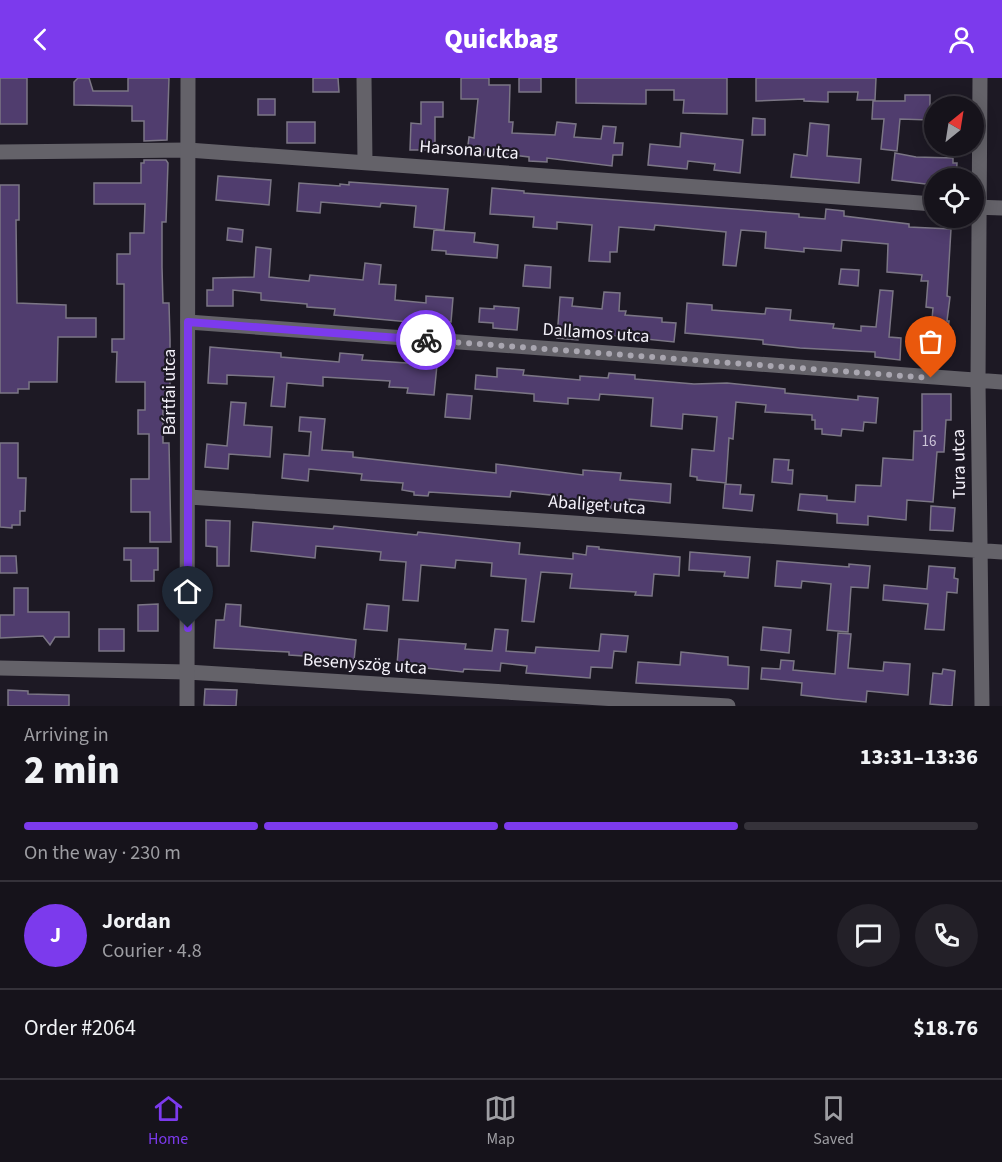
<!DOCTYPE html>
<meta charset="utf-8">
<style>
:root{--surface:#16131b;--page:#232028;--text:#f1f3f6;--muted:#9e9ea3;--line:#35323a;--accent:#7c3aed}
body{margin:0;font-family:"Source Sans 3",sans-serif;background:var(--page);color:var(--text);height:100vh;display:flex;flex-direction:column;font-size:22px;white-space:nowrap}
*{box-sizing:border-box;margin:0}
p{font-size:20px;color:var(--muted)}
.icon{flex:none;width:33px;height:33px;fill:none;stroke:currentColor;stroke-width:2;stroke-linecap:round;stroke-linejoin:round}
.map{position:relative;height:628px;overflow:hidden}
.details{display:flex;flex-direction:column;background:var(--surface);flex:1}
.details>*{flex:none}
.needle{width:39px;rotate:30deg}
.buttons{position:absolute;left:924px;top:18px;display:grid;gap:12px}
.buttons a{display:grid;place-items:center;width:60px;height:60px;border-radius:50%;background:var(--surface);box-shadow:0 3px 15px #0003,0 0 0 2px var(--line);font-size:30px}
.pin{position:absolute;display:grid;place-items:center;width:51px;height:51px;color:#fff;margin:-62px -26px;border-radius:50% 50% 50% 0;rotate:-45deg;box-shadow:0 0 6px #0007}
.pin .icon{rotate:45deg}
.courier{position:absolute;display:grid;place-items:center;width:60px;height:60px;margin:-30px;border:4px solid #7c3aed;border-radius:50%;background:#fff;color:#222;box-shadow:0 2px 8px #0007}
.overview em{font-style:normal;font-weight:800}
.overview div{display:flex;flex-direction:column-reverse}
.overview{display:flex;align-items:center;justify-content:space-between;height:102px;padding:0 24px}
h1{font-size:39px;font-weight:800;line-height:45px}
.bar{display:grid;grid-template-columns:repeat(4,1fr);gap:9px 6px;align-content:center;height:72px;padding:0 24px}
.bar i{height:8px;border-radius:4px;background:var(--line)}
.bar .active{background:var(--accent)}
.bar p{grid-column:span 4}
.line{display:flex;align-items:center;gap:15px;padding:0 24px;border-top:2px solid var(--line)}
.line div{flex:1}
.round{display:grid;place-items:center;flex:none;width:63px;height:63px;border-radius:32px;background:var(--page)}
header{display:flex;justify-content:space-between;align-items:center;height:78px;padding:0 24px;background:var(--accent);color:#fff;font-size:27px;font-weight:800}
.tabs{display:flex;justify-content:space-around;align-items:center;height:84px;border-top:2px solid var(--line);background:var(--surface);font-size:16px;color:var(--muted)}
.tabs a{display:grid;justify-items:center;gap:3px}
.tabs .active{color:var(--accent)}
.map>svg:first-child{display:block}
.building{fill:#503d6e;stroke:#7b7685;stroke-width:1.5}
.lines{fill:none;stroke-linecap:round;stroke-linejoin:round}
.minor{stroke:#646269;stroke-width:15}
.tertiary{stroke:#646269;stroke-width:15}
.done{stroke:#a9a6b0;stroke-width:6;stroke-dasharray:0 10.8}
.route{stroke:#7c3aed;stroke-width:8}
.labels{text-anchor:middle;dominant-baseline:central;stroke-width:4.5;stroke-linejoin:round;paint-order:stroke}
.number-label{font-size:15px;fill:#ccc5d8}
.street-label{font-size:18px;fill:#f5f2fb;stroke:#1d1924}
</style>
<header><svg class="icon" aria-label="back" viewBox="0 0 24 24"><path d="M15 5l-7 7 7 7"/></svg>Quickbag<svg class="icon" aria-label="person" viewBox="0 0 24 24"><circle cx="12" cy="8" r="4"/><path d="M4 21q1-7 8-7t8 7"/></svg></header>
<div class="map">
<svg width="1002" height="628" viewBox="0 0 1002 628">
<rect width="100%" height="100%" fill="#1d1924"/>
<path class="building" d="M0 0H27V46H0Z
M78 0H89L93 13H128V0H169L167 62 144 63V43H132V28L74 27V4Z
M313 0H338L339 14H313Z
M461 0H489V7H510L509 44H513L512 55 555 57 557 44 576 46 574 59 601 61 603 48 616 49 614 65H623L622 77H613L612 88 547 80V84L529 83V79L485 74 484 77 467 75 469 59 474 60 478 21H461Z
M519 0H541V14H519Z
M576 0H727V36L683 35 684 22H674V12H646V26L576 25Z
M756 0H876L875 22H857L858 14H828V24L804 23V21L756 23Z
M905 17H930V42L900 41 897 73 881 71 884 41H872L873 23H905Z
M258 21H275V37H258Z
M421 24H443V39H435V72H410L411 45 421 46Z
M753 40 765 41V57H752Z
M287 44H315V65H287Z
M810 45 829 47 827 78 861 81 859 105 791 99 794 76 807 78Z
M681 55 743 62 740 95 714 92 715 86 688 83 687 91 648 87 650 66 680 69Z
M895 75 916 79 953 80V85H957L956 100H934V107L892 102Z
M144 82H166L168 85 166 144H162V189L163 225H169L170 261V322H163V365H169L171 464H150V434H131V401H149V356H138V332H145V304H116L117 274H112V261H124V206H117V176H130V155H144L145 126H94V105H141V85H144Z
M218 98 271 102 269 127 216 122Z
M349 104 448 111 444 152 414 149 416 128 381 125 380 129 321 124 320 135 297 133 299 105 340 108V106L349 107Z
M0 107H19V142H16L17 225 66 227V240H96V259H58L57 304H29V311H18V315H0Z
M492 110 524 113V115L799 136V139L825 141 826 131 844 133V138L909 146V149L951 151 947 218 950 219 947 243H949L948 253H953L951 276 929 275 933 230 926 229 928 203H921L922 197 887 194 888 166 842 162 841 173 804 170V174L765 170 766 154 741 152 736 188 723 187 726 154 655 147 654 152 619 149 617 174H610V184L589 183 592 147 557 144V151L533 149 534 139 490 136Z
M228 150 243 152 242 164 227 162Z
M434 152 475 155 474 164 498 167 497 180 446 176V173L432 172Z
M256 169 271 171 269 199 309 203 310 197 363 202 365 185 381 187 379 206 396 207 395 222 426 225V218L453 220 451 244 409 240V244L334 237 335 231 307 229V226L261 222V215L233 212V228H207V212H213V200L254 199Z
M525 187 551 189 550 210 523 208Z
M841 191 859 192 858 208 839 206Z
M880 212 893 213 889 259 901 260 900 282 875 279V274L800 270 763 266V262L685 255 687 225 712 227V232L765 236 766 230 791 232 790 242 834 246 833 250 861 253V248L876 249Z
M604 214 620 215 619 233H626L625 237 662 240V244L676 245 674 264 579 254 578 262 557 260 560 219 573 220 572 228 602 231Z
M494 228 519 230 517 252 493 250V245L479 244 480 230 494 231Z
M210 269 281 275V279L339 284 340 275 363 277 362 282 437 287 434 317 407 315 408 310 389 309 390 303 323 299V308L287 305 285 329 271 328 274 299 227 297V306L208 305Z
M497 290 524 292 523 297 580 302V298L608 300 609 295 635 297V301L694 306 727 305 785 311V315L806 317 858 322V318L878 320 876 345 864 344 863 353 842 351 841 358 822 356V351H815V342H812V337L765 334 766 327 736 324 733 361 729 360 726 405 697 402V399L690 398 692 371 714 373 717 339 683 336 682 351 651 348 653 320 600 316 599 322 568 320V326L534 323V316L475 311 476 297 497 299Z
M447 316 472 318 470 341 445 339Z
M922 316H951V342H946L944 374H937L933 424 907 422 906 442 868 438V447L837 445V436L798 432 800 416 827 418V422L855 424 856 407 881 408 883 380 913 382 914 353H922Z
M231 324 246 325 244 347 272 349 270 379 229 376 228 391 205 389 207 366 227 368Z
M300 339 325 341 322 372 353 374V379L496 395V386L583 397V392L621 395 620 402 671 406 670 425 629 421V431L610 430 611 427 559 422 560 418 511 413 510 419 429 414 428 418 414 417V414L402 412 403 405 361 402 362 396 309 391 308 403 282 400 284 376 309 378 311 354 299 353Z
M0 365H18V400H26L25 433H20V447H12V450L0 449Z
M774 381 789 382 788 392H793L792 406 772 404Z
M725 406 741 407 740 416 754 417 752 433 723 430Z
M931 428 955 430 953 453 930 452Z
M206 442 230 443 229 488H217V469L206 468Z
M253 444 333 451 334 448 417 457 418 454 520 465 519 476 573 481V475L586 477 587 468 599 469V471L680 479 679 498 654 496 652 518 635 517 636 514 570 510 572 496 541 494 534 544 522 543 526 501 491 498 492 485 456 482 455 490 421 487 418 523 403 522 406 484 380 482 381 474 316 468 315 480 251 473Z
M124 470H158V492H154V503H131V482H124Z
M690 474 750 479 748 500 724 498 725 494 689 492Z
M0 478H16L17 495H0Z
M777 483 849 489V486L870 488 868 510 851 509 848 554 827 552 831 506 802 503 801 510 775 508Z
M929 488 955 490 954 500 958 501 957 515 947 514 944 552 925 551 928 526 883 522 884 507 927 511Z
M14 510H28V534H69V559H55L50 567 43 558 0 560V537H14Z
M158 526V553H138V527Z
M226 526 241 527 240 548 356 562 354 583 334 581V587L318 586 319 579 289 577V574L214 570 216 542H224Z
M367 526 389 528 387 553 364 551Z
M763 549 791 552 789 575 761 572Z
M99 551H124V573H99Z
M495 551 508 552 506 573 535 575 536 569 599 573 601 556 628 558 626 574 614 573 612 590 591 589 590 600 526 595 527 588 501 585 500 593 464 591 463 594 397 587 399 561 466 566 465 571 492 573Z
M838 555 851 556 848 590 883 593 884 584 910 586 908 617 867 613 866 624 835 621 801 617 802 605 761 601 762 590 780 591 781 582 794 583 793 592 835 596Z
M681 574 728 579V587L749 589 748 611 636 605 638 584 680 587Z
M943 591 955 593 952 628 930 626 933 595 942 596Z
M205 611 237 612 236 628 204 627Z
M8 612 28 613V616L69 617V628H8Z"/>
<g class="lines">
<path class="minor" d="M364 0 365 84
M980 0 978 304 982 628
M0 74 188 72 934 126
M974 129 1002 130
M188 244 1002 304
M189 419 1002 474
M0 590 187 594 728 628"/>
<path class="tertiary" d="M187 628 188 0"/>
</g>
<g class="lines">
<path class="done" d="M426 262 931 300"/>
<path class="route" d="M188 550V244L426 262"/>
</g>
<g class="labels">
<g class="number-label">
<text x="929" y="363">16</text>
</g>
<g class="street-label">
<text transform="translate(469 72) rotate(4)">Harsona utca</text>
<text transform="translate(596 255) rotate(4)">Dallamos utca</text>
<text transform="translate(169 314) rotate(-90)">Bártfai utca</text>
<text transform="translate(959 386) rotate(-91)">Tura utca</text>
<text transform="translate(597 427) rotate(4)">Abaliget utca</text>
<text transform="translate(365 586) rotate(4)">Besenyszög utca</text>
</g>
</g>
</svg>
<div class="buttons">
<a><svg class="needle" viewBox="-14 -14 28 28"><path d="M0-13l5 13h-10z" fill="#e53935"/><path d="M0 13l5-13h-10z" fill="#9e9ea3"/></svg></a>
<a><svg class="icon" aria-label="locate" viewBox="0 0 24 24"><circle cx="12" cy="12" r="6"/><path d="M12 2v4M12 18v4M2 12h4M18 12h4"/></svg></a>
</div>
<div class="pin" style="left:931px;top:300px;background:#ea580c"><svg class="icon" aria-label="bag" viewBox="0 0 24 24"><path d="M5 8h14l-1 12H6zM9 8a3 3 0 0 1 6 0"/></svg></div>
<div class="pin" style="left:188px;top:550px;background:#1f2937"><svg class="icon" aria-label="home" viewBox="0 0 24 24"><path d="M3 11l9-7 9 7M6 9v11h12V9"/></svg></div>
<div class="courier" style="left:426px;top:262px"><svg class="icon" aria-label="bike" viewBox="0 0 24 24"><circle cx="6" cy="16" r="4"/><circle cx="18" cy="16" r="4"/><path d="M6 16l4-8h5l3 8M10 8l3 8H6M13 5h3"/></svg></div>
</div>
<section class="details">
<div class="overview"><div><h1>2 min</h1><p>Arriving in</p></div><em>13:31–13:36</em></div>
<div class="bar"><i class="active"></i><i class="active"></i><i class="active"></i><i></i><p>On the way · 230 m</p></div>
<div class="line" style="height:108px"><b class="round" style="background:var(--accent);color:#fff">J</b><div><b>Jordan</b><p>Courier · 4.8</p></div><a class="round"><svg class="icon" aria-label="chat" viewBox="0 0 24 24"><path d="M4 5h16v11H9l-5 4z"/></svg></a><a class="round"><svg class="icon" aria-label="phone" viewBox="0 0 24 24"><path d="M5 4h4l2 5-3 2q2 4 5 5l2-3 5 2v4C11 20 4 13 5 4z"/></svg></a></div>
<div class="line" style="height:78px"><div>Order #2064</div><b>$18.76</b></div>
</section>
<nav class="tabs">
<a class="active"><svg class="icon" aria-label="home" viewBox="0 0 24 24"><path d="M3 11l9-7 9 7M6 9v11h12V9"/></svg>Home</a>
<a><svg class="icon" aria-label="map" viewBox="0 0 24 24"><path d="M3 6l6-2 6 2 6-2v14l-6 2-6-2-6 2zM9 4v14M15 6v14"/></svg>Map</a>
<a><svg class="icon" aria-label="saved" viewBox="0 0 24 24"><path d="M7 4h10v16l-5-4-5 4z"/></svg>Saved</a>
</nav>
